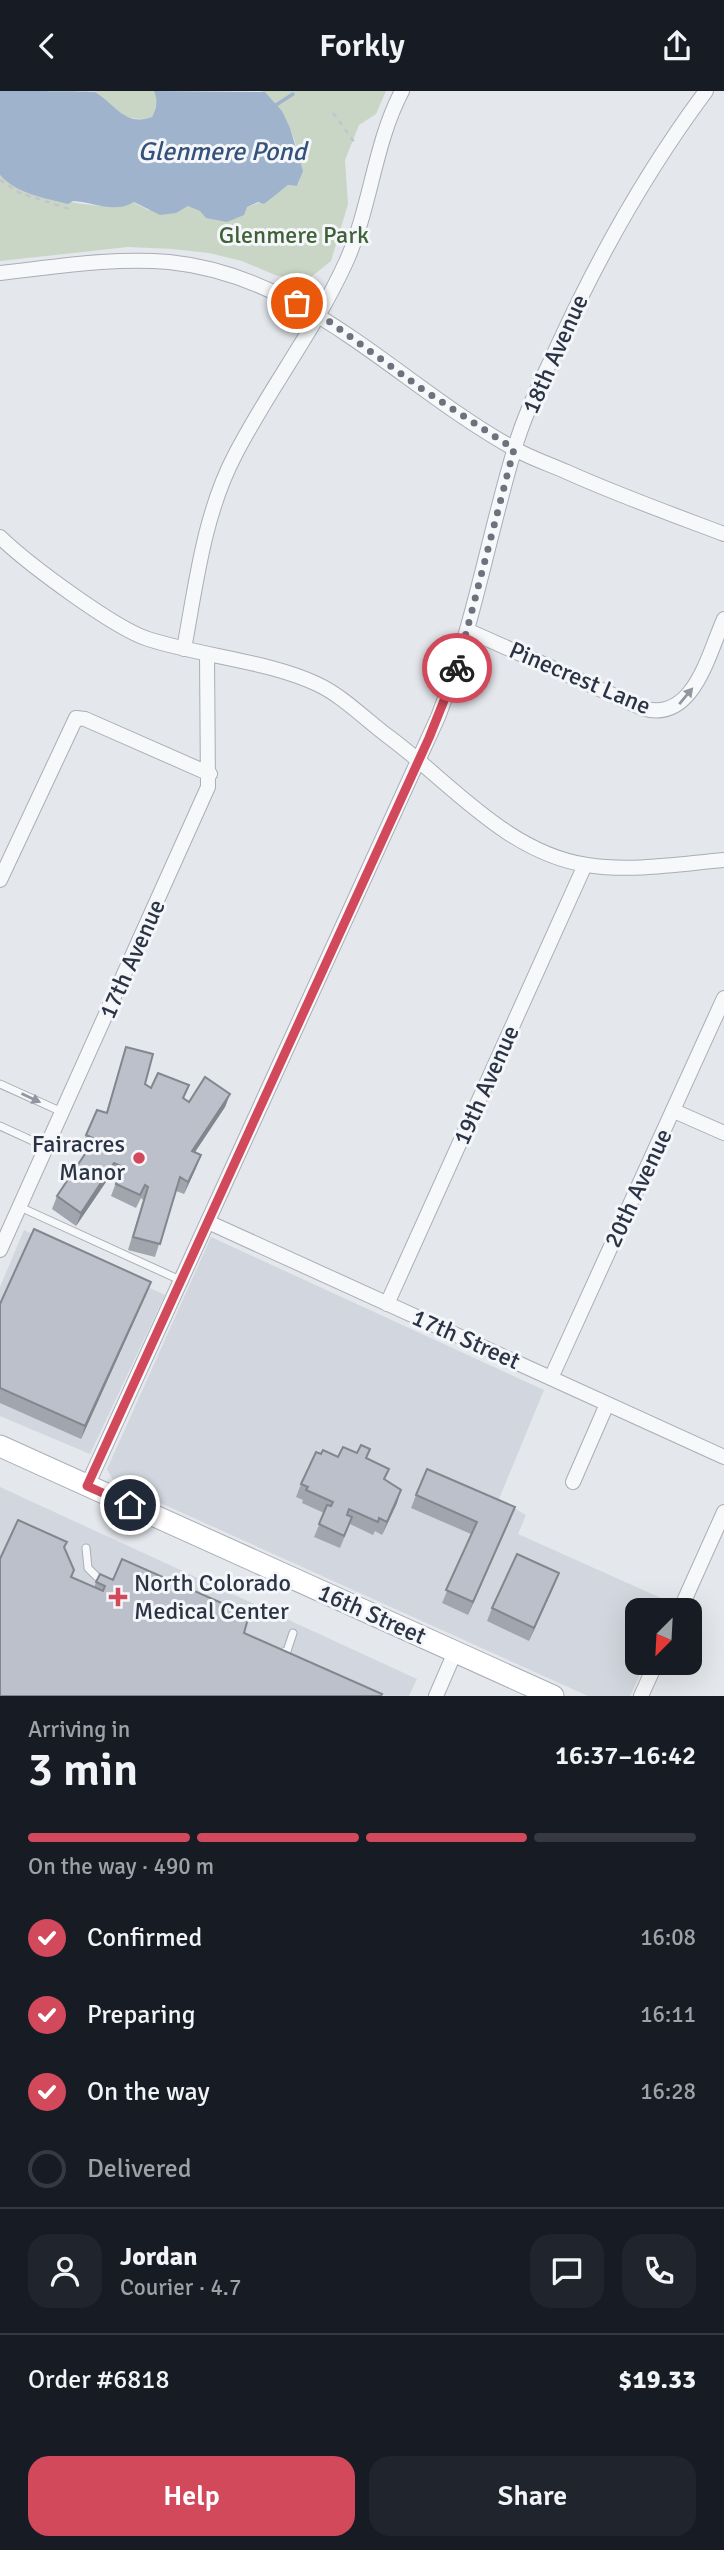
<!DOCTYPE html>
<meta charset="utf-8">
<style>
:root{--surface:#171b24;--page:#20242c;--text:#f1f3f6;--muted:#9ea1a6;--line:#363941;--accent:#d1495b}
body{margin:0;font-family:Signika,sans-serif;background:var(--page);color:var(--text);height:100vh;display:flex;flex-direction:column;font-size:26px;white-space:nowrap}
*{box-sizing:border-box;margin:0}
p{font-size:23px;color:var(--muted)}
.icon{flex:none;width:38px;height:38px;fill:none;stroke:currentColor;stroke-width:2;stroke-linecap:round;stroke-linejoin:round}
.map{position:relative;height:1605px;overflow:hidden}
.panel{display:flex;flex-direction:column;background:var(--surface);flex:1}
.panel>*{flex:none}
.needle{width:46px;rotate:204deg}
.buttons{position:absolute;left:625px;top:1507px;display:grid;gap:14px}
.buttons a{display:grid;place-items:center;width:77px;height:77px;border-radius:14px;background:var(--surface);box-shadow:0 7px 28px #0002;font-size:35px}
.pin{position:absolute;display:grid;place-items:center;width:60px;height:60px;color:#fff;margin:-30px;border:4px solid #fff;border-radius:50%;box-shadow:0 2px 7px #0007}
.courier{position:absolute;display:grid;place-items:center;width:70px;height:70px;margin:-35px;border:5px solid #d1495b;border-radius:50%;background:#fff;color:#222;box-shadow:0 2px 9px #0007}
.summary em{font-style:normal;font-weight:600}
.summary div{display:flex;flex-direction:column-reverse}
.summary{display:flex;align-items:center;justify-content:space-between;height:119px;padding:0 28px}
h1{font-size:46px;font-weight:600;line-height:52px}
.bar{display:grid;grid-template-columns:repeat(4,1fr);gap:10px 7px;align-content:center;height:84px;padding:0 28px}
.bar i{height:9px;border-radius:5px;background:var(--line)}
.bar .current{background:var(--accent)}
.bar p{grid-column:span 4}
.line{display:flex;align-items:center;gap:18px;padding:0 28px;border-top:2px solid var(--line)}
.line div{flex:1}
.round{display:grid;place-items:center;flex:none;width:74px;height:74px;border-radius:21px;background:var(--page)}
ol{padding:0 28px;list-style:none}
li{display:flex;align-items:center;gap:21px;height:77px}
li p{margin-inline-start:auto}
li .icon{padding:7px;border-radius:50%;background:var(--accent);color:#fff;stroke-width:4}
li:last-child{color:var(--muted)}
li i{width:38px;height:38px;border:4px solid var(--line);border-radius:50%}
.primary-button{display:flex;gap:14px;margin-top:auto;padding:14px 28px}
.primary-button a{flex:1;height:80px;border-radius:21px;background:var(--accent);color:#fff;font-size:28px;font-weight:600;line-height:80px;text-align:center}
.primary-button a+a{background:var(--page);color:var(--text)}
header{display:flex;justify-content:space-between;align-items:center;height:91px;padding:0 28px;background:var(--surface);font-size:32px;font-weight:600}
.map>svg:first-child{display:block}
.built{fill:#d2d6de}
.green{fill:#c9d6c5}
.water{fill:#9fb4cc}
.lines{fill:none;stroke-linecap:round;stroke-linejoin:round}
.stream{stroke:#9fb4cc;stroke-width:3.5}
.lane-casing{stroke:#a9aeb7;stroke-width:9}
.street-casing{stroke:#a9aeb7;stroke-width:16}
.secondary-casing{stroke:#a9aeb7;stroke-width:23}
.path{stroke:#c2c5cb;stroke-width:2.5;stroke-dasharray:5 5;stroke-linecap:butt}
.lane{stroke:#f7f8fa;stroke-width:7}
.street{stroke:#f7f8fa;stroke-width:14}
.secondary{stroke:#fff;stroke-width:21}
.wall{fill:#a1a5ae}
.shaded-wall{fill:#83868d}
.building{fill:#bbc0ca;stroke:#83868d;stroke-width:2}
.oneway{fill:#9196a0}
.done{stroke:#6c737f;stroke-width:7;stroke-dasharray:0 12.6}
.route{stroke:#d1495b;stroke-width:9}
.poi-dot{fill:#d1495b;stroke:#f4f6f9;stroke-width:2.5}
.labels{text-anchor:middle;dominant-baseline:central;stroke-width:6;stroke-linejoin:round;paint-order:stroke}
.park-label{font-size:24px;fill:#3f6138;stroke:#f4f6f9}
.street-label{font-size:24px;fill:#2b3445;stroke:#f4f6f9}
.poi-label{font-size:24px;fill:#2b3445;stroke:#f4f6f9;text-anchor:end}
.water-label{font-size:26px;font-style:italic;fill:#34527a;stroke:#f4f6f9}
</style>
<header><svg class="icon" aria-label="back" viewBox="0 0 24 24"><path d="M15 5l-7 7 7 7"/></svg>Forkly<svg class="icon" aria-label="share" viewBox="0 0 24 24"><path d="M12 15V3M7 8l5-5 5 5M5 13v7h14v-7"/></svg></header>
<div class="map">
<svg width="724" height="1605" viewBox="0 0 724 1605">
<rect width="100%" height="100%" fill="#e4e7ec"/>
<path class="built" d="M24 1139 165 1204 90 1363 0 1325V1196Z
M211 1146 544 1299 499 1408 526 1424 518 1443 672 1512 668 1519H637V1572H645L630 1605H588L114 1391 107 1378Z
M0 1396 417 1588 409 1605H0Z"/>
<path class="green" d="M94 0H154L158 9 152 26C128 34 110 16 94 0Z
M261 0H386L376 23 359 34 345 69 348 113 331 170 310 187 294 188 275 184 242 170 209 162 172 158 128 156 0 170V84C18 104 112 124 133 111L148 119H179L188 115C205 121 230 121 247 116 255 114 257 111 264 112L288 94 297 95C311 75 283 10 261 0Z"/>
<path class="water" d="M0 0C15 0 86 0 95 1 115 13 125 36 152 26 157 15 158 10 154 0L265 1 282 20 290 37 303 80 297 95 288 94 264 113 258 111 247 116 244 124 227 131 206 127 200 120 188 115 176 122 160 124 134 111C114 123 94 111 73 110L68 113C45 107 17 103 0 84Z"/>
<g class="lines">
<path class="stream" d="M276 14 293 3"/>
<g class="lane-casing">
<path id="lane" d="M0 993 62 1021
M0 1035 46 1056
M20 1116 180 1189
M86 1457 88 1477 96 1485
M279 1562 287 1560 293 1542"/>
</g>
<g class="street-casing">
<path id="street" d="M0 182C55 176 113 166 169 171 307 185 398 293 513 357 530 367 549 373 567 381 618 404 671 423 724 443
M0 446C28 473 114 537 148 548 201 565 268 570 317 593 343 605 366 629 389 646 450 691 507 762 587 774 632 781 679 773 724 769
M469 540 642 617C693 633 708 564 724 528
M184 558C196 493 204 423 235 364 269 298 315 239 346 171 371 116 374 53 402 0
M0 789 76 627 85 628 210 683
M674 1020 724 1042
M208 1131 724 1366
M0 1159 208 696 207 564
M387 1213 585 774
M551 1287 724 907
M573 1391 607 1313
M87 1395 438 626C473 537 487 451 514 360 524 323 543 287 559 252 600 163 647 79 706 0
M680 1519 724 1421
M436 1605 455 1561
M641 1605 656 1572"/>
</g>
<g class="secondary-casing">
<path id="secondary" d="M0 1355 553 1605"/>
</g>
<path class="path" d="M333 22 355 52
M0 89 20 102 72 119"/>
<use href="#lane" class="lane"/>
<use href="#street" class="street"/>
<use href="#secondary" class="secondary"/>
</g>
<path class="wall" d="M126 956 145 993 151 997 189 1011 230 1003 225 1016 195 1061 196 1077 184 1103 176 1100 155 1166 128 1159 143 1109 141 1107 136 1117 111 1105 117 1089 110 1085 76 1135 52 1118 57 1105 88 1060 82 1056 86 1044 106 1022Z
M151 1191 146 1204 81 1348 0 1312V1213Z
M370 1358 366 1368 385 1388 397 1412 382 1444 375 1440 373 1444 350 1433 340 1457 314 1446 324 1422 302 1412 303 1409 296 1406 301 1393 321 1363 338 1366 357 1362Z
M416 1404 515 1416 468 1524 442 1512 471 1443 411 1417Z
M67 1451 64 1457 71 1486 94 1496 100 1483 113 1489 249 1524 0 1605Z
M554 1495 529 1550 487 1530 492 1517Z"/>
<path class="shaded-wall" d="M230 1003 225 1016 187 1073 192 1060Z
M201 1064 196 1077 184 1103 188 1091Z
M114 1072 110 1085 76 1135 81 1122Z
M151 1191 146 1204 81 1348 85 1335Z
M401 1399 397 1412 382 1444 387 1431Z
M515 1416 510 1429 468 1524 473 1511Z
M559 1482 554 1495 529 1550 534 1537Z"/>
<path class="building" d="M126 956 153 963 145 993 151 997 158 982 189 994 183 1007 189 1011 205 986 230 1003 192 1060 201 1064 188 1091 180 1086 160 1153 133 1146 148 1096 145 1094 140 1104 116 1093 123 1076 114 1072 81 1122 57 1105 95 1048 86 1044 97 1019 107 1022Z
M34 1138 151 1191 85 1335 0 1297V1213Z
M361 1354 370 1358 366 1367 389 1378 384 1388 401 1399 387 1431 379 1427 378 1431 349 1418 347 1424 352 1426 344 1445 319 1433 327 1414 331 1415 333 1411 306 1399 308 1396 301 1393 316 1361 321 1363 323 1359 338 1366 343 1356 357 1362Z
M427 1378 515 1416 473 1511 446 1499 477 1431 416 1404Z
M18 1429 67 1451 64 1456 74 1479 71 1486 103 1500 105 1495 96 1491 100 1483 113 1489 122 1468 249 1524 244 1542 382 1603 381 1605H0V1468Z
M517 1463 559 1482 534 1537 492 1517Z"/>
<defs><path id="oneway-solid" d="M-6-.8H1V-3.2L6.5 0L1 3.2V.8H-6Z" transform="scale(1.75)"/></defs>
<g class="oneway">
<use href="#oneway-solid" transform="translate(686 605) rotate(-50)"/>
<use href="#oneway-solid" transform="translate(31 1007) rotate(25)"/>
</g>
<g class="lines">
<path class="done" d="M297 212 319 223 422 298 514 358 457 577"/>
<path class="route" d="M130 1414 87 1395 429 647 457 577"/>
</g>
<g class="poi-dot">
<circle cx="139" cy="1067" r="7"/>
<path d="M114.5 1495.5h7v7h7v7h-7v7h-7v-7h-7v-7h7z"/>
</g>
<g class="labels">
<g class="park-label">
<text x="294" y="144">Glenmere Park</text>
</g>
<g class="street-label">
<text transform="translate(555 263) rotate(-66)">18th Avenue</text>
<text transform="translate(580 587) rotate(23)">Pinecrest Lane</text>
<text transform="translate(132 868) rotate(-66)">17th Avenue</text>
<text transform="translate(486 994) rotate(-66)">19th Avenue</text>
<text transform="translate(638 1097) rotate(-65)">20th Avenue</text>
<text transform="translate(466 1248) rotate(24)">17th Street</text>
<text transform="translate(372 1523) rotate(24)">16th Street</text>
</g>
<g class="poi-label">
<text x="125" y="1053">Fairacres<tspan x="125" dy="28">Manor</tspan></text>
<text x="134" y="1492" text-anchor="start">North Colorado<tspan x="134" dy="28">Medical Center</tspan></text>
</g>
<g class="water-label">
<text x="222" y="61">Glenmere Pond</text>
</g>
</g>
</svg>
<div class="buttons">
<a><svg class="needle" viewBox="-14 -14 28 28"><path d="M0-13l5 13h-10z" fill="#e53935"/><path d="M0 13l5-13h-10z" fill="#9ea1a6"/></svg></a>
</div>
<div class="pin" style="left:297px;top:212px;background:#ea580c"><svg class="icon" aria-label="bag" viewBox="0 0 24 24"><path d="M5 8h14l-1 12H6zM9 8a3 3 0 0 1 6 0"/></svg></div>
<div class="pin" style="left:130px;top:1414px;background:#1f2937"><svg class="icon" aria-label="home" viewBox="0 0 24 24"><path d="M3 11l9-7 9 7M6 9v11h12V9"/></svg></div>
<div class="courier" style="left:457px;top:577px"><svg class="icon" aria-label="bike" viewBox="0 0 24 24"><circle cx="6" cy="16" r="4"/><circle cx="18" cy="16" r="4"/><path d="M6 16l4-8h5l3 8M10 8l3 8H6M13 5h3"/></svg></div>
</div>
<section class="panel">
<div class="summary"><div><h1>3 min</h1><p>Arriving in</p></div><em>16:37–16:42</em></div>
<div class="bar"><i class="current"></i><i class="current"></i><i class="current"></i><i></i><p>On the way · 490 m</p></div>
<ol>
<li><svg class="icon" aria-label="check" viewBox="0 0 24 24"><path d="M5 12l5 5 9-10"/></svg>Confirmed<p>16:08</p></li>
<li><svg class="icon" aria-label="check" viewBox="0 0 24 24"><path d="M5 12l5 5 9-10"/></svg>Preparing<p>16:11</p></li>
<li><svg class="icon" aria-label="check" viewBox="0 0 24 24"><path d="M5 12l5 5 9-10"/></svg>On the way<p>16:28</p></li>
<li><i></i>Delivered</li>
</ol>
<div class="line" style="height:126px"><a class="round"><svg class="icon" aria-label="person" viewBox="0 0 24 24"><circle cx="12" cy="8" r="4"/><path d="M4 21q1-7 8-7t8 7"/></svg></a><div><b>Jordan</b><p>Courier · 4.7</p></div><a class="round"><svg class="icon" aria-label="chat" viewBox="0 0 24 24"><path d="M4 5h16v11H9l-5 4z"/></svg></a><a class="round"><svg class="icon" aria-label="phone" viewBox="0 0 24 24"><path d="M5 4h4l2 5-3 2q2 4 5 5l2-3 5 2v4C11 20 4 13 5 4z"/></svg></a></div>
<div class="line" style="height:91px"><div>Order #6818</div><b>$19.33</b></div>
<div class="primary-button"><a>Help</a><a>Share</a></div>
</section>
